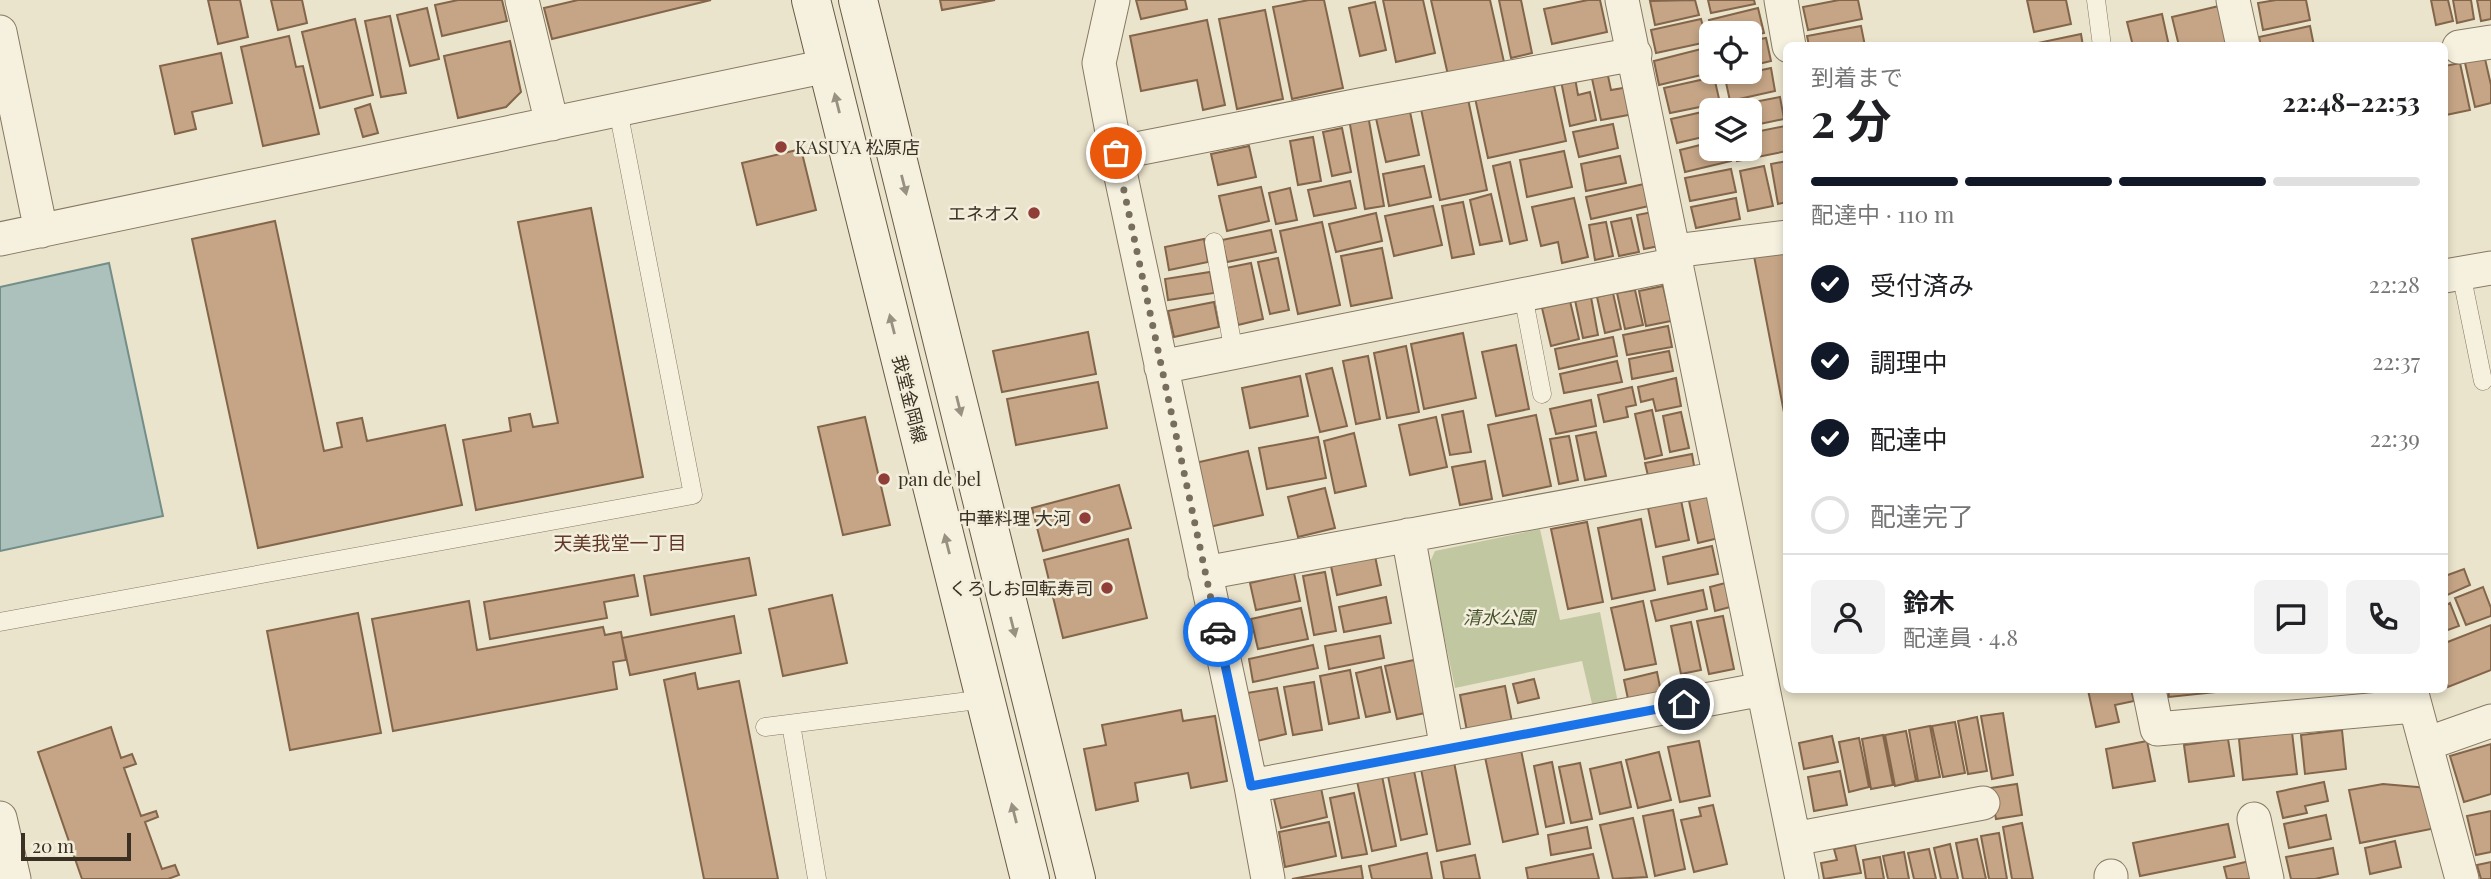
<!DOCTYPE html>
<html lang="ja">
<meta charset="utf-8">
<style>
:root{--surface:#fff;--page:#f2f2f2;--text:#202124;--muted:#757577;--line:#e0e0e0;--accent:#111827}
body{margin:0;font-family:"Playfair Display","Noto Sans JP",serif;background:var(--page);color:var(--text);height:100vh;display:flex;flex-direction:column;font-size:26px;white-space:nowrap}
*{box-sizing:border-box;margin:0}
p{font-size:23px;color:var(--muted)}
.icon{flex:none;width:38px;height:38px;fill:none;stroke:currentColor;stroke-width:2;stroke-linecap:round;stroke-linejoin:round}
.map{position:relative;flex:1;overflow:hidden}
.side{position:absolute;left:1783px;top:42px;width:665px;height:651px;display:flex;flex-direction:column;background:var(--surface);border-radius:10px;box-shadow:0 4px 10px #0003}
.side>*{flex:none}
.controls{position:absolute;left:1699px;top:21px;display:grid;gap:14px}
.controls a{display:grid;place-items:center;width:63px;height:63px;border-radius:10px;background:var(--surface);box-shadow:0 4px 10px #0003;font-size:35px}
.scale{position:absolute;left:21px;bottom:18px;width:110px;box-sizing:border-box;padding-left:7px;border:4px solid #392f23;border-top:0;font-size:19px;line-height:24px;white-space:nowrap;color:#392f23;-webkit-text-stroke:5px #f3eedb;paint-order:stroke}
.pin{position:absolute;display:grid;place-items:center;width:60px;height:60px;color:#fff;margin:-30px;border:4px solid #fff;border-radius:50%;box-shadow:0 2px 7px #0007}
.courier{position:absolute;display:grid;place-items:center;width:70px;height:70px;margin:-35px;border:5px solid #1a73e8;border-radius:50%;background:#fff;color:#222;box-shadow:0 2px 9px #0007}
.headline em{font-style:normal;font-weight:700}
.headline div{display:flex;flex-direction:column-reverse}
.headline{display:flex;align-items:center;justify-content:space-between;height:119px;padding:0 28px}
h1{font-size:46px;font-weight:700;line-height:52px}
.bar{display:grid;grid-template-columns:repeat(4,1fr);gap:10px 7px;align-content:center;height:84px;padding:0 28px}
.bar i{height:9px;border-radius:5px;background:var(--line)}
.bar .selected{background:var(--accent)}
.bar p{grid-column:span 4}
.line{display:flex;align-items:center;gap:18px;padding:0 28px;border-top:2px solid var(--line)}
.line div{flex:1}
.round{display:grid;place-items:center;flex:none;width:74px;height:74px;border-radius:10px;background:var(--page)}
ol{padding:0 28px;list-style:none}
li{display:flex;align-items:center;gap:21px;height:77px}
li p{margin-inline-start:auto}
li .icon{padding:7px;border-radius:50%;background:var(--accent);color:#fff;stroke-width:4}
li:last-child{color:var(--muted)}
li i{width:38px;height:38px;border:4px solid var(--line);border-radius:50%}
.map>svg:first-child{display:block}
.green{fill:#c1c8a1}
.water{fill:#acc0bc;stroke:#738e89;stroke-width:2}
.building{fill:#c5a586;stroke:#83654a;stroke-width:2}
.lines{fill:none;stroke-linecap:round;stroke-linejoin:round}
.lane-casing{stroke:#877861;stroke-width:19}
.street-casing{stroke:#877861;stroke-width:35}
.secondary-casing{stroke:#695944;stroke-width:40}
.lane{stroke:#f6f1df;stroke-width:18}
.street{stroke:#f6f1df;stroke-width:33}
.secondary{stroke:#f6f1df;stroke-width:38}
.oneway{fill:#989081}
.done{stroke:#776e5e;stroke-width:7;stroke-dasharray:0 12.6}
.route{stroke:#1a73e8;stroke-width:9}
.poi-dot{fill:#8f3e38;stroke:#f3eedb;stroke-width:2.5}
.labels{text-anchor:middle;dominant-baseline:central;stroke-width:5;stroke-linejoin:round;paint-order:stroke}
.poi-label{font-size:18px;fill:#392f23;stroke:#f3eedb;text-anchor:end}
.street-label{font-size:18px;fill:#392f23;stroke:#f3eedb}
.park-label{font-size:18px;font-style:italic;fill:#46532c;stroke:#f3eedb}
.neighbourhood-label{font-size:19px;fill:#613827;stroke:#f3eedb}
</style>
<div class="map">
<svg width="2491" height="879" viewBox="0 0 2491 879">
<rect width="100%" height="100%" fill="#ebe4cc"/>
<path class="green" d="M1540 529 1560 620 1600 612 1618 703 1593 708 1582 661 1455 688 1429 564 1435 551Z"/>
<path class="water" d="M109 263 163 516 0 551V287Z"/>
<path class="building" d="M208 0H240L248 37 218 44Z
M271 0H302L307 23 278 30Z
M458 0H502L507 21 442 36 435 5Z
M578 0H711L552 39 544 8Z
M940 0H995L942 10Z
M1136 0H1185L1187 9 1141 19Z
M1309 0H1324L1343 88 1292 99 1273 7Z
M1383 0H1423L1435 53 1396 62Z
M1431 0H1490L1504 62 1448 75Z
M1499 0H1521L1532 53 1511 58Z
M1588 0H1600L1607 32 1552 44 1544 9Z
M1695 0 1699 15 1655 25 1650 1Z
M1708 0H1754L1755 4 1711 13Z
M1839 0H1858L1862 19 1808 30 1803 7Z
M2027 0H2066L2071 24 2034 32Z
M2276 0H2306L2310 20 2263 30 2258 3Z
M2431 0H2448L2453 21 2436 25Z
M2453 0H2471L2474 19 2457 23Z
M2477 0H2491V19L2481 21Z
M1375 2 1386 50 1360 56 1349 8Z
M2219 6 2228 43 2217 46H2179L2172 17Z
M427 8 439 59 410 66 397 15Z
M1758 8 1764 33 1750 36V33H1712L1709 20Z
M1265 10 1283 99 1237 109 1219 19Z
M2162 14 2169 46H2133L2127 22Z
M390 16 406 93 381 97 365 21Z
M355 19 373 95 320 108 302 32Z
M1701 19 1707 42 1656 53 1651 30Z
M1207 20 1225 105 1203 110 1197 80 1141 91 1130 36Z
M1861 26 1865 46H1809L1807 36Z
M2310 26 2314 46H2261L2259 37Z
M2081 34 2083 46H2034L2033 44Z
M289 36 296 67 303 66 319 134 263 146 241 47Z
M1766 38 1771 61 1750 66V41Z
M510 41 521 92 506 107 458 118 444 56Z
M1709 47 1712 72H1714L1659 85 1654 61Z
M2483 50 2491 85V103L2475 107 2463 54Z
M221 53 232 103 192 112 196 129 175 134 160 66Z
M2460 63 2470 110 2446 115 2445 66Z
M1771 68 1775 91 1730 101 1725 78Z
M1607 71 1611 90 1629 87 1634 114 1601 120 1591 74Z
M1714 77 1720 103 1670 113 1664 88Z
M1575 78 1578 95 1590 92 1596 120 1570 126 1561 81Z
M1553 81 1566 141 1488 158 1475 98Z
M1780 97 1784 119 1750 126V110H1729L1728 107Z
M1468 99 1487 190 1440 200 1421 109Z
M370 104 378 133 363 137 355 109Z
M1409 107 1419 155 1386 162 1375 114Z
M1720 108 1721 110H1712V135L1677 143 1671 119Z
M1368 115 1384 206 1365 209 1349 119Z
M1613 124 1618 148 1579 157 1573 132Z
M1785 126 1787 151 1737 161 1735 149H1750V133Z
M1342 128 1351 172 1332 176 1323 132Z
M1313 137 1321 181 1298 185 1290 141Z
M1712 142V149H1729L1731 161 1685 172 1680 150Z
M1249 146 1256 177 1218 185 1211 154Z
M801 149 816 210 757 225 742 163Z
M1564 151 1572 187 1527 197 1520 160Z
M1620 156 1626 183 1586 191 1581 164Z
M1787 161V202L1778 204 1771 164Z
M1510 162 1527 240 1510 244 1493 166Z
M1424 166 1431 197 1389 206 1383 174Z
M1764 166 1773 206 1748 211 1740 171Z
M1731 169 1736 192 1690 201 1685 178Z
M1350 181 1356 208 1314 216 1308 190Z
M1644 184 1649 206 1591 219 1586 197Z
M1261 187 1269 221 1227 231 1219 196Z
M1290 188 1297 220 1276 224 1269 193Z
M1491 194 1502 241 1480 245 1470 200Z
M1574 198 1588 257 1562 263 1558 242 1541 246 1532 207Z
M1736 198 1740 219 1696 228 1691 207Z
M1463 202 1474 254 1452 258 1442 206Z
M1433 206 1442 245 1394 256 1385 216Z
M591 208 643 477 476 510 463 440 511 431 509 418 530 414 533 427 558 423 518 222Z
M1658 211 1664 245 1644 249 1637 215Z
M1376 213 1382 241 1336 252 1329 224Z
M1631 218 1639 252 1619 256 1611 222Z
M275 221 324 451 342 447 337 423 362 418 367 441 445 425 462 505 258 548 192 239Z
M1322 222 1340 305 1298 314 1280 231Z
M1606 222 1613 256 1595 260 1589 225Z
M1271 230 1276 252 1227 262 1222 240Z
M1204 239 1208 262 1169 270 1165 247Z
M1382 248 1392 298 1351 306 1341 256Z
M1787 250V428L1754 256Z
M1278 258 1289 310 1270 314 1258 262Z
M1251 263 1263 319 1238 325 1226 268Z
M1210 272 1214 293 1168 300 1165 279Z
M1663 286 1671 321 1646 326 1639 291Z
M1635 290 1643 325 1625 329 1617 293Z
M1613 293 1621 329 1605 333 1597 297Z
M1591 297 1598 335 1583 338 1575 300Z
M1570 301 1579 339 1551 346 1542 308Z
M1214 302 1219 327 1174 337 1168 311Z
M1668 326 1672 347 1627 355 1623 335Z
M1088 332 1096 374 1002 392 993 351Z
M1463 333 1476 398 1424 409 1411 344Z
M1613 337 1617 356 1559 369 1555 349Z
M1516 345 1529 409 1496 416 1482 352Z
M1406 346 1419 412 1387 418 1374 353Z
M1669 351 1673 371 1632 379 1629 359Z
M1368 356 1380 419 1356 424 1343 361Z
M1617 361 1622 382 1564 393 1560 374Z
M1332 368 1347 426 1320 432 1306 374Z
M1300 376 1308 416 1250 428 1242 388Z
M1676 378 1681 406 1656 411 1653 399 1641 402 1638 387Z
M1098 382 1107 428 1016 445 1007 399Z
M1632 387 1636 405 1626 407 1628 417 1604 422 1598 395Z
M1591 400 1596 426 1556 434 1550 409Z
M1652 410 1662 455 1645 459 1635 414Z
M1463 411 1471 452 1450 455 1442 415Z
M1681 412 1689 448 1670 452 1663 416Z
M1536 415 1551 486 1503 496 1488 425Z
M865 417 890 525 843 535 818 427Z
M1436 417 1447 467 1410 475 1399 425Z
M1596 432 1606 476 1585 480 1576 436Z
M1354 433 1366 486 1335 493 1324 441Z
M1569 436 1578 480 1559 484 1550 439Z
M1318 437 1326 478 1267 489 1259 448Z
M1248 451 1263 515 1209 527 1195 463Z
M1692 454 1695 471 1649 480 1645 463Z
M1485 461 1492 499 1460 505 1452 467Z
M1119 485 1131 528 1043 551 1032 508Z
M1325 488 1335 528 1298 537 1288 497Z
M1713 495 1723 537 1698 543 1689 501Z
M1681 500 1689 540 1656 547 1648 508Z
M1641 519 1655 590 1612 599 1598 528Z
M1587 522 1603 602 1568 609 1551 529Z
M1128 539 1147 618 1063 638 1044 560Z
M1712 546 1718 574 1668 584 1663 557Z
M1375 556 1381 585 1337 595 1331 566Z
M749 558 756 595 651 615 644 576Z
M2464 569 2470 585 2445 596V576Z
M1325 572 1336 631 1314 635 1303 576Z
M1294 573 1300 601 1256 610 1250 583Z
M634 575 638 596 604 602 607 618 490 639 484 602Z
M1729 582 1734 606 1715 611 1710 587Z
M2483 587 2491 608V616L2466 625 2455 598Z
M1703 590 1707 609 1656 621 1651 601Z
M832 595 847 663 783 676 769 609Z
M1386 597 1391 623 1344 632 1339 607Z
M469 601 477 650 603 627 605 635 621 632 626 660 613 662 617 689 393 731 372 619Z
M1643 601 1656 664 1625 670 1611 608Z
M2450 603 2459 626 2445 631V606Z
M1301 608 1308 639 1258 649 1251 619Z
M358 613 381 733 290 750 267 631Z
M734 616 741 653 630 675 622 638Z
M1723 616 1734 669 1709 674 1697 621Z
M1691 622 1701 670 1681 674 1671 626Z
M2491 625V670L2448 687 2445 679V643Z
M1380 636 1384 658 1329 669 1325 646Z
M1313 645 1318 668 1253 682 1249 659Z
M1419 659 1430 712 1397 719 1385 666Z
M1381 667 1390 712 1366 717 1356 673Z
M1350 670 1359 718 1329 724 1320 676Z
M1657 672 1661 692 1628 699 1624 680Z
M695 673 698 689 739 681 778 879H704L664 680Z
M1534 679 1539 698 1518 703 1513 684Z
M1314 682 1322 730 1293 735 1284 687Z
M1505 686 1512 722 1467 731 1460 695Z
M1277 688 1286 734 1257 741 1247 693Z
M2088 690H2131L2134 701 2115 705 2119 722 2096 727Z
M2168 690H2235L2169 697Z
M1181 710 1183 721 1215 716 1227 781 1191 788 1188 773 1135 783 1138 801 1096 810 1084 749 1106 745 1102 725Z
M2003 713 2013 775 1992 779 1981 716Z
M1977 717 1987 771 1968 774 1958 721Z
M1955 722 1965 773 1943 777 1932 726Z
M1930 726 1940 777 1918 781 1909 730Z
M111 727 121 758 132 754 136 764 124 768 141 816 156 811 158 817 145 822 162 869 175 865 179 875 168 879H82L38 752Z
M2342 730 2346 769 2305 774 2301 735Z
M1906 731 1916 781 1895 786 1885 735Z
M2292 732 2297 774 2243 780 2239 739Z
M1883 735 1893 785 1871 789 1862 739Z
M1832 736 1838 762 1804 769 1799 743Z
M1859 738 1869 787 1849 792 1839 742Z
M2228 739 2234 776 2189 782 2184 745Z
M1699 741 1710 796 1680 802 1668 747Z
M2147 741 2155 781 2113 788 2106 749Z
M2491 744V794L2464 802 2450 756Z
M1521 750 1538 834 1503 842 1485 757Z
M1659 752 1671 800 1638 808 1626 760Z
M1454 762 1470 844 1437 851 1421 769Z
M1552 762 1564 823 1546 827 1534 766Z
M1621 762 1631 807 1600 814 1590 769Z
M1580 763 1592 819 1571 823 1559 767Z
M1414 771 1427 834 1401 840 1388 776Z
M1840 771 1847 805 1814 811 1808 777Z
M1382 776 1396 846 1372 851 1357 781Z
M2324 782 2328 801 2305 806 2307 813 2283 818 2277 792Z
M2017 784 2022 815 1996 819 1990 788Z
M2383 784 2428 788 2436 828 2360 843 2349 790Z
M1321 788 1327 817 1281 828 1274 799Z
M1354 793 1367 854 1342 858 1330 798Z
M1713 805 1727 864 1694 872 1681 820 1701 816 1699 808Z
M1673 810 1685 869 1655 876 1643 816Z
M2491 811V852L2476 855 2467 816Z
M2326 815 2331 839 2289 848 2284 824Z
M1633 818 1647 877 1613 879 1600 825Z
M1329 822 1336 856 1285 867 1279 832Z
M2022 823 2033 879H2012L2003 827Z
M2228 824 2235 857 2140 876 2133 843Z
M1587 827 1591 848 1551 855 1548 835Z
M1999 833 2007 879H1989L1981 836Z
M1977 839 1986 879H1963L1956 843Z
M2395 841 2401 867 2370 874 2365 848Z
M1950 844 1958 879H1941L1934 848Z
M1855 845 1861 873 1824 879 1821 863 1837 860 1834 849Z
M2333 848 2338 874 2315 879H2291L2286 857Z
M1929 849 1936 879H1914L1908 853Z
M1904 852 1909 879H1888L1883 856Z
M1427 853 1432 879H1372L1369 866Z
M1593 854 1599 879H1528L1526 868Z
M1475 855 1480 879H1444L1441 862Z
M1880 857 1884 879H1866L1863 860Z
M2254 860 2258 879H2227L2224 867Z
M2491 862V879H2481L2477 865Z
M1361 866 1363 879H1292Z"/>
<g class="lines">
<g class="lane-casing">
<path id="lane" d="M2096 0 2102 46
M1214 242 1234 353
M2461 273 2483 381
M1523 295 1542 394
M0 622 693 495 618 110
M791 724 817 879
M765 727 985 699"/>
</g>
<g class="street-casing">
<path id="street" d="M522 0 552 124
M1113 0 1099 63 1116 153
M1622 0 1802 879
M1781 0 1789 46
M2233 0 2243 46
M0 32 41 231
M2459 47 2491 42
M0 239 827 66
M1674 251 1787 237
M2445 276 2491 268
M1161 367 1677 264
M1408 535 1447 749
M1205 573 1720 478
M2149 690 2157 729 2414 706
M2411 690 2462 879
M2426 744 2491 721
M1251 786 1763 689
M0 818 14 879
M2254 819 2267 879
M1794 839 1983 803
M2111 876V879
M1268 879 1251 786 1116 153 1360 105 1635 54"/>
</g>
<g class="secondary-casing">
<path id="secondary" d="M811 0 1030 879
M858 0 1076 879"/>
</g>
<use href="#lane" class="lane"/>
<use href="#street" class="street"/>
<use href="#secondary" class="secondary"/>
</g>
<defs><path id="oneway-solid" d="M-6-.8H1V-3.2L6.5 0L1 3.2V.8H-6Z" transform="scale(1.75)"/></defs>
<g class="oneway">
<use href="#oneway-solid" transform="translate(837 103) rotate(-104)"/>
<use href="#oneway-solid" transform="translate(904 185) rotate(76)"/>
<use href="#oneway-solid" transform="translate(892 324) rotate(-104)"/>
<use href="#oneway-solid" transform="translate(959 406) rotate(76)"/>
<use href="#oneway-solid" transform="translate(947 544) rotate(-104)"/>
<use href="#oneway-solid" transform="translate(1013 627) rotate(76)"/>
<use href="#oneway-solid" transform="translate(1014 813) rotate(-104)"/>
</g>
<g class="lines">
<path class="done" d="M1116 153 1218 632"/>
<path class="route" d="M1218 632 1251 786 1684 704"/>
</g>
<g class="poi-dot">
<circle cx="781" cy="147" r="7"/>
<circle cx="1034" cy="213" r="7"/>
<circle cx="884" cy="479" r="7"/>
<circle cx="1085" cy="518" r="7"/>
<circle cx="1107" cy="588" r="7"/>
</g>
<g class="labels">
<g class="poi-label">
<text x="795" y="147" text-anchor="start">KASUYA 松原店</text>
<text x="1020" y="213">エネオス</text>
<text x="898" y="479" text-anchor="start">pan de bel</text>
<text x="1071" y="518">中華料理 大河</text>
<text x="1093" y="588">くろしお回転寿司</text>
</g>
<g class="street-label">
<text transform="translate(910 399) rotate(76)">我堂金岡線</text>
</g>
<g class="park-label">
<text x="1499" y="617">清水公園</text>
</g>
<g class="neighbourhood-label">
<text x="620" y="542">天美我堂一丁目</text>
</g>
</g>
</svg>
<div class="controls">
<a><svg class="icon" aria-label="locate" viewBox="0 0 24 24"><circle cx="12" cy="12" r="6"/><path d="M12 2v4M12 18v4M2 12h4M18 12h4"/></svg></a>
<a><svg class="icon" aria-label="layers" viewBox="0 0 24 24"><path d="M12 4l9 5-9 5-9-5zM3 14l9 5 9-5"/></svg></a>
</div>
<div class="scale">20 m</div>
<div class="pin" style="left:1116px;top:153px;background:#ea580c"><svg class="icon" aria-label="bag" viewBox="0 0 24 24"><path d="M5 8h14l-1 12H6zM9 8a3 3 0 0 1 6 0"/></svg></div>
<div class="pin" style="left:1684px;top:704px;background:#1f2937"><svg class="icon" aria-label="home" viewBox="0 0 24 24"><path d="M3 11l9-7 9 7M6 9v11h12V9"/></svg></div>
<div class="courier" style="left:1218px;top:632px"><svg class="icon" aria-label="car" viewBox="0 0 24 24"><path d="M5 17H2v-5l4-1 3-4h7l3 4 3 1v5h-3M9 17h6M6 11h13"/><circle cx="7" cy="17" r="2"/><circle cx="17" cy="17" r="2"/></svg></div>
<section class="side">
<div class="headline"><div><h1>2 分</h1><p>到着まで</p></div><em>22:48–22:53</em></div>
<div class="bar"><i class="selected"></i><i class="selected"></i><i class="selected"></i><i></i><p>配達中 · 110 m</p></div>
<ol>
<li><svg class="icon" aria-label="check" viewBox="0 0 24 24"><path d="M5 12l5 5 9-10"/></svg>受付済み<p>22:28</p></li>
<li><svg class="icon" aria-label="check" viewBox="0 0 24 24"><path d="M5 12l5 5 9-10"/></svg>調理中<p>22:37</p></li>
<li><svg class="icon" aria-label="check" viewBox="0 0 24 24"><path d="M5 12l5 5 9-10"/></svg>配達中<p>22:39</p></li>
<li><i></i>配達完了</li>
</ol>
<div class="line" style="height:126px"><a class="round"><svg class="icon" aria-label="person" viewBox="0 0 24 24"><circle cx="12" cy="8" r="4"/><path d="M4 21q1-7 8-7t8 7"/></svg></a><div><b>鈴木</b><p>配達員 · 4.8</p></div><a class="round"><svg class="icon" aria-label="chat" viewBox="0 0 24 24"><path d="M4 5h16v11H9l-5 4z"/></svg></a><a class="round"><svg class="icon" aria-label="phone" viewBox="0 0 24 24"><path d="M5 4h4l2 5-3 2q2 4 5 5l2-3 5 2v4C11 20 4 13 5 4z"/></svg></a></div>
</section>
</div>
